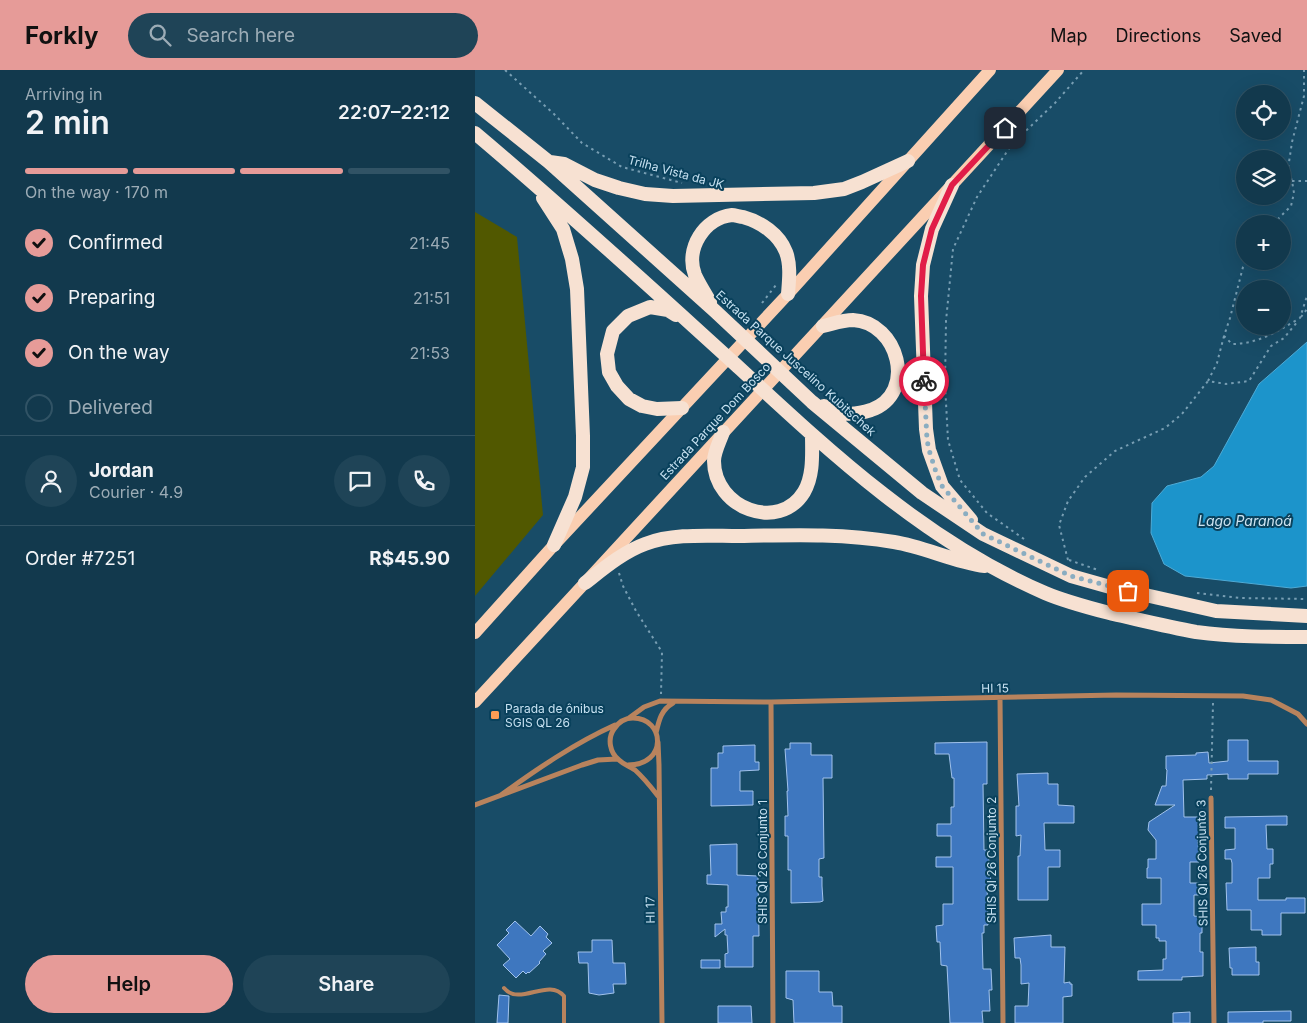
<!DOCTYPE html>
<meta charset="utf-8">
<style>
:root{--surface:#12394d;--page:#1f4457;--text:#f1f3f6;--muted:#9cacb6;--line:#315365;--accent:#e69b98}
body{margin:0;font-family:Inter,sans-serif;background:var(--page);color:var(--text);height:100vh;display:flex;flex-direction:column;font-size:19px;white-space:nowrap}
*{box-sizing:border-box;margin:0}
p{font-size:16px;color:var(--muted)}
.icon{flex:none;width:28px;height:28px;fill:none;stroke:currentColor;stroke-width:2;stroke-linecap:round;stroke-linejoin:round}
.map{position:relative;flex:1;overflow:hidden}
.sheet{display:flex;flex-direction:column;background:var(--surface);width:475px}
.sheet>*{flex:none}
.buttons{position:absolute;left:761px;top:15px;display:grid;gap:10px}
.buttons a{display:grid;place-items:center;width:55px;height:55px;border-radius:50%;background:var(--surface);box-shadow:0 5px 20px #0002,0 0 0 1px var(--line);font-size:25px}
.pin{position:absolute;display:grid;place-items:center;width:42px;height:42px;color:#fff;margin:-21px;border-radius:10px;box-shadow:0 2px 8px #0006}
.courier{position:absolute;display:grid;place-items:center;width:50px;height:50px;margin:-25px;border:4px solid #e11d48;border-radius:50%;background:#fff;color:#222;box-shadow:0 1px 6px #0007}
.headline em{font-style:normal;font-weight:600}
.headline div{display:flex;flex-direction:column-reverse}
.headline{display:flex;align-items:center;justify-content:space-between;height:85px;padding:0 25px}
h1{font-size:32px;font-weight:600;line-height:38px}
.bar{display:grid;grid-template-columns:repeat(4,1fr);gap:8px 5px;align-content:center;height:60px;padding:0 25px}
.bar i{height:6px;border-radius:4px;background:var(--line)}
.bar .active{background:var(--accent)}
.bar p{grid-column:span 4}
.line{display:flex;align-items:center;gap:12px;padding:0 25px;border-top:1px solid var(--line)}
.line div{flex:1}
.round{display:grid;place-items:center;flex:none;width:52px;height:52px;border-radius:26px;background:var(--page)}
ol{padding:0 25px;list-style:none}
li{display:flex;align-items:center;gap:15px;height:55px}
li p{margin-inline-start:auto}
li .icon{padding:5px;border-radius:50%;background:var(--accent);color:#111;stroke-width:4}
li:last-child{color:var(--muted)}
li i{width:28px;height:28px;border:2px solid var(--line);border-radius:50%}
.button{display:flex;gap:10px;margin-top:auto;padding:10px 25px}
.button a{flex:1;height:58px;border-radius:30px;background:var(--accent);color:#111;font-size:20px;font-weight:600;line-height:58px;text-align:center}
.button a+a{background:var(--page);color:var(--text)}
header{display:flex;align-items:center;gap:30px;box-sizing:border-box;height:70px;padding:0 25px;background:var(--accent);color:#111}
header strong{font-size:24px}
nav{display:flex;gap:28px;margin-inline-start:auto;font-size:18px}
.search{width:350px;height:45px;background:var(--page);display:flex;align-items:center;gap:12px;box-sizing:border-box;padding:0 18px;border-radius:28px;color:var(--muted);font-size:19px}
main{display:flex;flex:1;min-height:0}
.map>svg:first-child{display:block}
.green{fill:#515800}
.water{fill:#1c94cb;stroke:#4fabd6}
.building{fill:#3e77bf;stroke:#a1c2ec}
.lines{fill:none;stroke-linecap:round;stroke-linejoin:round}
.path{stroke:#789eb3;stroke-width:2;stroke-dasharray:2.5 4;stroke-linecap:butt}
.service{stroke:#b8835d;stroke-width:4}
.minor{stroke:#b8835d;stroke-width:5}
.primary{stroke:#faceb1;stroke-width:12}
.trunk{stroke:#f7e1d2;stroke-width:14}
.done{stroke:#8aadc1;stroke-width:5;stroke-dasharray:0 9}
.route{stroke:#e11d48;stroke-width:6}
.poi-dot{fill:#fd9d55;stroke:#09415c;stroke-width:2}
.labels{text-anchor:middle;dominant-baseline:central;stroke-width:4;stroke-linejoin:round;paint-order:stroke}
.street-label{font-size:12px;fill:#c7e1f1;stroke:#09415c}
.poi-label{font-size:12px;fill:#c7e1f1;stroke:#09415c;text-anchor:start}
.water-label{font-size:14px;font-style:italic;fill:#cde4f2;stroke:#09415c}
</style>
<header>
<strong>Forkly</strong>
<div class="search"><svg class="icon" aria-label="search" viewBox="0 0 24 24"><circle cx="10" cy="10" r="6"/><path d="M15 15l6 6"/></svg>Search here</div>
<nav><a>Map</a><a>Directions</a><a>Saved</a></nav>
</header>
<main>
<section class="sheet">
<div class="headline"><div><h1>2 min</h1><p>Arriving in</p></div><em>22:07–22:12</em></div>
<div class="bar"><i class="active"></i><i class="active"></i><i class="active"></i><i></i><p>On the way · 170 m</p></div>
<ol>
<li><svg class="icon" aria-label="check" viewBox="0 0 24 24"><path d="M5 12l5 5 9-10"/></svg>Confirmed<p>21:45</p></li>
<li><svg class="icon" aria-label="check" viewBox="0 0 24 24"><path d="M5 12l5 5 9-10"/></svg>Preparing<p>21:51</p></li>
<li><svg class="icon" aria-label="check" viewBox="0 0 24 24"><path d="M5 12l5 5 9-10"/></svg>On the way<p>21:53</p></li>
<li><i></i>Delivered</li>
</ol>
<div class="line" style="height:90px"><a class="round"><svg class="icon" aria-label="person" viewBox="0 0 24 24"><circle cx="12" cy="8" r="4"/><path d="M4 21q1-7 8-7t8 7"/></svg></a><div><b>Jordan</b><p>Courier · 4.9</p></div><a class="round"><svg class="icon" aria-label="chat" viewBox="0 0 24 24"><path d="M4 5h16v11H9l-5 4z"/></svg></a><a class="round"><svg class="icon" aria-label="phone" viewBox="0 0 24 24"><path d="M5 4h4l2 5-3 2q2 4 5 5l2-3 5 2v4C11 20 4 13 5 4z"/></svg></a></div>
<div class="line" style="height:65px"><div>Order #7251</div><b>R$45.90</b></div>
<div class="button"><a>Help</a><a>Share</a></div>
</section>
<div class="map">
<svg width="832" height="953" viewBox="0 0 832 953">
<rect width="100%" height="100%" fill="#184c67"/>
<path class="green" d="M0 142 42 167 68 445 0 526Z"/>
<path class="water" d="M832 272V516L816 518 710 506 689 494 676 463 677 433 692 416 726 407 739 396 784 314Z"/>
<path class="building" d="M753 670H773V691H803V704H773V709H753V704L732 705V709L708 710 709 747H726V760H724L723 769 724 792H715V813H724V825H719V846L727 847V863H725V882H728V906L707 907V910H663V901L688 900V889H691V871H684V868H681V855H667V834H686V808H672V798H673V789H681V770L673 760 674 752 700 735H680L687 716H691L692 700 691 699V686L721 685V683L733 682 734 693 753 691Z
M512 672V714H508L509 780H513L516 813H512L513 855H509V863H507L508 899H516L517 920H514L515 941H507L508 953H475L472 896 466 895 465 872H462L461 856 468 855V834H478V797H461V787H476V766H462V754H476V737H479V708H477L474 684H460V673Z
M315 673H336V685H357V708H348L349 788 344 789V807H347V816L348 831 345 832 316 833V800H313V766H310V746H313L312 721H313L310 679H315Z
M280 675V692H284V700L265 701V721H278V735L236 736V698H243V683H248V676Z
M573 703V714H583V735L599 736V753H569L570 780H585V797H573V830H543V786H545L546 765 541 766V736H544L542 704Z
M812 746V755H791L792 779H798V794H795V808H783V830H811V828H830V843H806V865H787V860H776V840H752L751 813H757V793L756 789H750V780L760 779V758H750V747Z
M262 774V805L283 806 284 866H278V897H250V884L253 883 252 865H250V859L240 867V854H247L246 842H251V837H253V815L232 814V805H236L235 775Z
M40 851 56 866 65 856 73 864 71 867 77 873 68 881 71 884 64 892 65 893 54 903 53 902 51 904 48 901 41 908 28 895 35 889 22 875 34 863 31 860Z
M576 865V877H590L589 913 595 912V914H597V926L588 927V953H540V936H553L554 913 546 914V895L545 888H540L539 868Z
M117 870H137L138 893H150L151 914H138L139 923 124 925 114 923 113 893H104L103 882H117Z
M781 877V892H784V905H757V898H755L754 878Z
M226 890H245V898H226Z
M311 901H344V922H357L358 936H367V953H319L318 930 311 928Z
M24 925 34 926 33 953H22Z
M243 936H276L277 953H243Z
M816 941V951H788V953H753V942Z
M715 942V953H698V943Z"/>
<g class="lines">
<path class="path" d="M30 0 79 44 107 73 147 97 207 113
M817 111H832
M798 154 816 136 819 123 817 111 813 99 817 72 829 26V0
M771 191 768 197 755 248 749 266 757 274C783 274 803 261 825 248L832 226
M287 233 301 215
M826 247 832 239
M749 266 742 293 733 311 751 314 774 311 796 276 809 268 823 251
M549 469 512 443 485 410 473 370 470 314 471 251 478 179 502 127 537 74 580 33 609 0
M593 490 584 455 593 431 610 407 640 381 690 358 707 344 733 311
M594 490 623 500
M144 503 148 516 161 541 187 582 186 624
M722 523 765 528 832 529
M736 720 738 633"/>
<path class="service" d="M29 918C45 937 73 907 89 926V953"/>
<path class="minor" d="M525 628 528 953
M296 632 298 953
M154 648 169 637 185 631 296 632 641 625 768 626 796 630 823 644 832 654
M181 663C184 650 186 640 198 633
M183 672 184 695 187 953
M153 695C193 695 190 648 158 648 150 648 143 653 139 659 132 669 135 683 144 690 149 695 155 696 160 700 169 708 176 717 183 726
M26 725C62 699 100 673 140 655
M736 728 739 953
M0 735 107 695 123 690 142 689"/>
<path class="primary" d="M0 563 79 475 313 224 515 0
M0 632 583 0"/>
<path class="trunk" d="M0 33 74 92 240 241 337 332 447 423 508 464 596 506 635 517 741 541 832 546
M0 63C89 138 174 216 260 294 354 381 451 472 570 523 591 532 615 538 638 544 665 550 693 557 721 562 758 567 796 567 832 567
M75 92 89 94 120 110 144 118 170 124 198 126 339 123 369 119 387 112 433 91
M477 115 457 159 448 195 446 226 451 359 454 380 467 416 496 450
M68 128 88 159 97 189 102 219 108 366V397L100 427 79 475
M235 232C230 223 224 214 220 205 210 179 229 148 257 145 260 145 265 147 268 147 286 152 304 164 311 182 316 195 314 211 313 224
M201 245 193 240 175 237 153 246 138 261 132 284 134 302 142 316 154 329 167 336 182 339 207 338
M348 256C357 254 368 250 378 250 423 252 443 323 396 340 387 343 377 345 366 343 360 341 354 338 349 336
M248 362C245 371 239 382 239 391 239 438 304 463 329 422 339 405 337 383 337 365
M110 513C128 499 148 482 170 474 199 463 233 466 264 466 315 465 368 463 419 472 450 477 479 492 510 496"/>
</g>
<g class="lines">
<path class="done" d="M449 311 452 370 454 380 461 402 467 416 508 464 596 506 653 521"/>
<path class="route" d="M449 311 446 226 448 195 457 159 477 115 530 58"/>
</g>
<rect class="poi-dot" x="15" y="640" width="10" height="10" rx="2.5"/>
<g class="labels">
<g class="street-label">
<text transform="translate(201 102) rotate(15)">Trilha Vista da JK</text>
<text transform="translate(321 293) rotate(42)">Estrada Parque Juscelino Kubitschek</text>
<text transform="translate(240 351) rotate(-47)">Estrada Parque Dom Bosco</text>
<text transform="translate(520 618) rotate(-1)">HI 15</text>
<text transform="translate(516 790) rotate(-90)">SHIS QI 26 Conjunto 2</text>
<text transform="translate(287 792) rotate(-90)">SHIS QI 26 Conjunto 1</text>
<text transform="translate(727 793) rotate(-91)">SHIS QI 26 Conjunto 3</text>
<text transform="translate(175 840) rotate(-91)">HI 17</text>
</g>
<g class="poi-label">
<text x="30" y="638">Parada de ônibus<tspan x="30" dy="14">SGIS QL 26</tspan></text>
</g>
<g class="water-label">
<text x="770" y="450">Lago Paranoá</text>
</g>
</g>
</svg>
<div class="buttons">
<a><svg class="icon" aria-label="locate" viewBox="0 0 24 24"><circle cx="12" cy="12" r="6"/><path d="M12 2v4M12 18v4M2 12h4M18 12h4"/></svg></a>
<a><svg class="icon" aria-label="layers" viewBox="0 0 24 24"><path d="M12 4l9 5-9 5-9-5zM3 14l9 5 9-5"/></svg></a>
<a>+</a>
<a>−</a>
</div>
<div class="pin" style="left:653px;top:521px;background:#ea580c"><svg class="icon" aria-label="bag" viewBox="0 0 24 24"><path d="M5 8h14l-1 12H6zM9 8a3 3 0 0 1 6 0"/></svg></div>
<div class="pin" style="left:530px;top:58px;background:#1f2937"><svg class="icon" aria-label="home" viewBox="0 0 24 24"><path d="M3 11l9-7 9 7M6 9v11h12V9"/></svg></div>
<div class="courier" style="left:449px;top:311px"><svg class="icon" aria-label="bike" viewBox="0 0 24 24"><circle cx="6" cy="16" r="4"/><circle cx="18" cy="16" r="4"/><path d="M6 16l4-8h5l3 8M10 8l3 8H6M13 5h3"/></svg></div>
</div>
</main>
